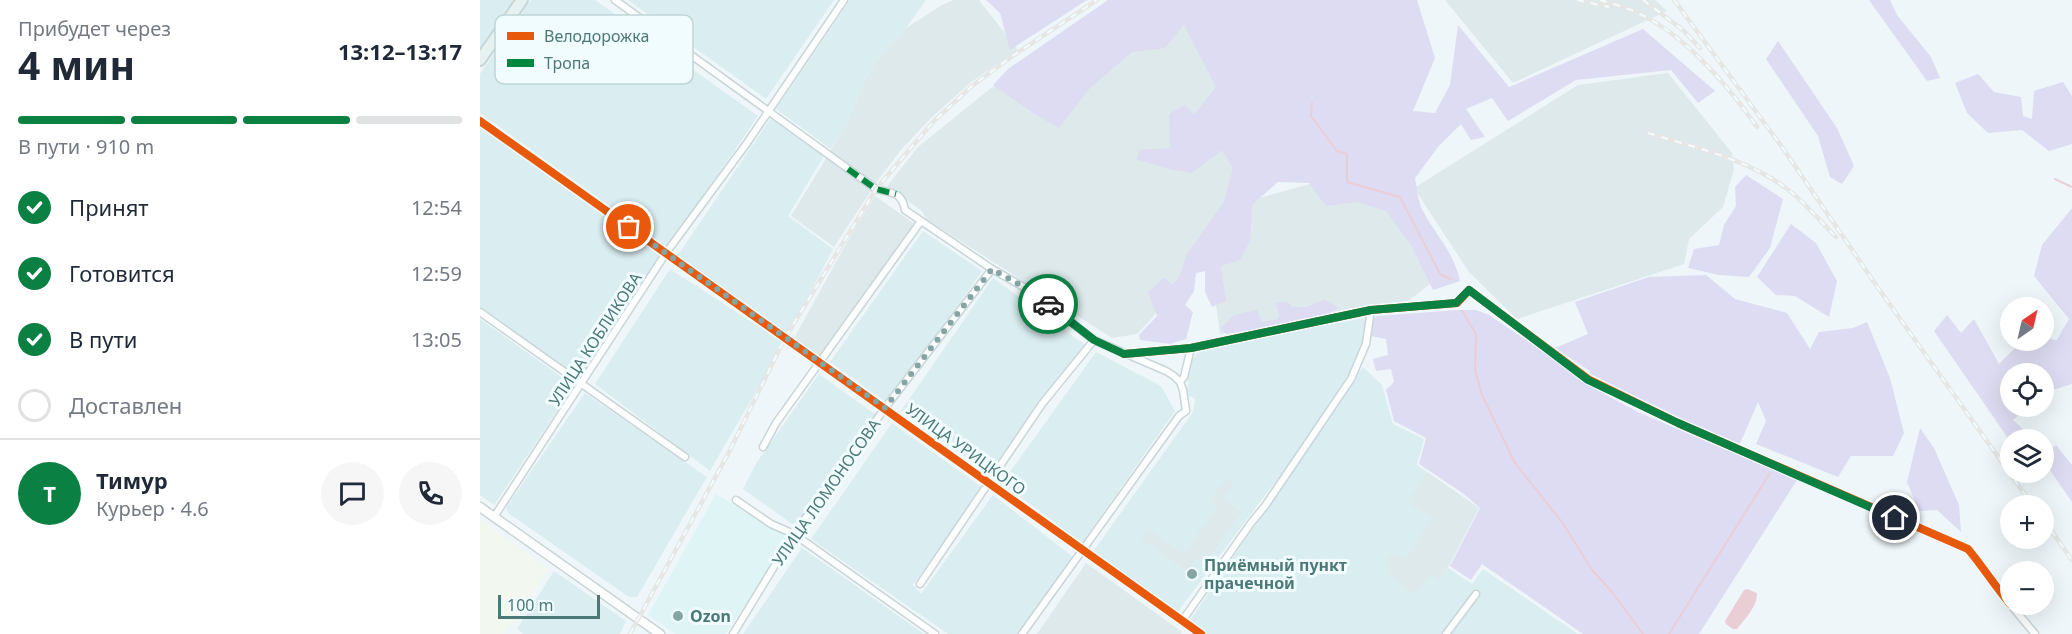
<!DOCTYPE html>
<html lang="ru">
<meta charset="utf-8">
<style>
:root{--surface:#fff;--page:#f6f6f7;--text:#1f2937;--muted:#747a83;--line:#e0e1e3;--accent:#0b8043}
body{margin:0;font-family:"Noto Sans",sans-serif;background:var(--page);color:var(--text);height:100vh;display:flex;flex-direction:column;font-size:22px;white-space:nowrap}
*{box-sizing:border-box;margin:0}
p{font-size:20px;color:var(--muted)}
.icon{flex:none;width:33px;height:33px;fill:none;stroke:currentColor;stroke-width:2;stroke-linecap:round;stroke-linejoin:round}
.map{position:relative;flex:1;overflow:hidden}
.side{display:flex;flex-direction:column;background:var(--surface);width:480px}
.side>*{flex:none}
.needle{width:39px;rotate:34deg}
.fabs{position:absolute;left:1520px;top:297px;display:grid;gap:12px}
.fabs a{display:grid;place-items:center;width:54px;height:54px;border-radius:50%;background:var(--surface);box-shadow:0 6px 24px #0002;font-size:30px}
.scale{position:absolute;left:18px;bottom:15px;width:102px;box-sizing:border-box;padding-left:6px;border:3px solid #4c7978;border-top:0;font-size:16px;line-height:21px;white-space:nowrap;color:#4c7978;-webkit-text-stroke:4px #f1fcff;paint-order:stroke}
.pin{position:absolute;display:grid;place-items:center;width:51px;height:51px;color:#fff;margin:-26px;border:3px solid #fff;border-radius:50%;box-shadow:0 2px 6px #0007}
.courier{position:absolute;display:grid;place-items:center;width:60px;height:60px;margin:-30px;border:4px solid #0b8043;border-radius:50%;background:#fff;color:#222;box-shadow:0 2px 8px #0007}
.head em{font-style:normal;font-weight:700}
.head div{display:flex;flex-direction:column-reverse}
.head{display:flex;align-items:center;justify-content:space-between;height:102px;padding:0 18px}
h1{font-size:39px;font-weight:700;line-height:45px}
.bar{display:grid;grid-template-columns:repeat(4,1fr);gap:9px 6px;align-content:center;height:72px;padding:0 18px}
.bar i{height:8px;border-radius:4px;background:var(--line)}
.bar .current{background:var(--accent)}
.bar p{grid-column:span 4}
.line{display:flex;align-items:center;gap:15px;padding:0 18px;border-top:2px solid var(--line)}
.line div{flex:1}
.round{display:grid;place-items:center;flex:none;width:63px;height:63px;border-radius:32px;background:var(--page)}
ol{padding:0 18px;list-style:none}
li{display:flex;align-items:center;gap:18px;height:66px}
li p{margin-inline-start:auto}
li .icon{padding:6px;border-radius:50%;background:var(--accent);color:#fff;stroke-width:4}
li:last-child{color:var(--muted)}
li i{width:33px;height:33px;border:3px solid var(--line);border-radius:50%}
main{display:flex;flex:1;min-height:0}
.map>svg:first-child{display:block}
.residential{fill:#daedf0}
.commercial{fill:#dff5f5}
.industrial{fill:#dde9eb}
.education{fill:#f2f8ef}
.green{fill:#dddcf2}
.water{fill:#eaced6}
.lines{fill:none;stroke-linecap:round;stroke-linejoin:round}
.stream{stroke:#eaced6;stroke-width:2}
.street-casing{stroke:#c9d5d7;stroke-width:9}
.secondary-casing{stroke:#c8d4d5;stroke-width:11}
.highway-casing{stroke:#c7d7d7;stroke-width:14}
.street{stroke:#fcfefe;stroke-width:6}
.secondary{stroke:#fcfefe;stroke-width:8}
.highway{stroke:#e6f2f0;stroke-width:10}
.rail-casing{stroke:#e6e7e4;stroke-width:4.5}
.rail{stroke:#f1fcff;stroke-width:2;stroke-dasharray:7;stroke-linecap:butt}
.quiet{stroke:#00873e;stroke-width:6;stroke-dasharray:12 6;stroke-linecap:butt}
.cycleway-casing{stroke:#f1fcff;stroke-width:11}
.cycleway{stroke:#e8590c;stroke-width:8}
.done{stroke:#85a5a5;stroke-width:6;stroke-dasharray:0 10.8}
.route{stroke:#0b8043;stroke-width:8}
.poi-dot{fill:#85a5a5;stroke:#f1fcff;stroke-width:2}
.labels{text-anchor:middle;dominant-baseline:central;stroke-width:6;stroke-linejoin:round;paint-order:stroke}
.street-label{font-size:16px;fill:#4c7978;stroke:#f1fcff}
.poi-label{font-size:16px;font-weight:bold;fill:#4c7978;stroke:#f1fcff;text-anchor:start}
.key{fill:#f1fcff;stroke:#c0d5d6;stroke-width:1.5}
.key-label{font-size:16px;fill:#4c7978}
</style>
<main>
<section class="side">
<div class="head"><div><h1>4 мин</h1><p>Прибудет через</p></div><em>13:12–13:17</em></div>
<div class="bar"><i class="current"></i><i class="current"></i><i class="current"></i><i></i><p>В пути · 910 m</p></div>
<ol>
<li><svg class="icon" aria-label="check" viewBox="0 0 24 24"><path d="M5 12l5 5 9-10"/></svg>Принят<p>12:54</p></li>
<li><svg class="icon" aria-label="check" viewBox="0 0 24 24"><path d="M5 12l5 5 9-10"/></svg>Готовится<p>12:59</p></li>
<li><svg class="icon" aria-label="check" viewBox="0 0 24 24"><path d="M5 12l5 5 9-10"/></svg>В пути<p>13:05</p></li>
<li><i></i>Доставлен</li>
</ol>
<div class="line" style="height:108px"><b class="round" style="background:var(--accent);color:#fff">Т</b><div><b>Тимур</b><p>Курьер · 4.6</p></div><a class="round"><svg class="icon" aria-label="chat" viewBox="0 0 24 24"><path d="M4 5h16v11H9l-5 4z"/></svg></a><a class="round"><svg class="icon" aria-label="phone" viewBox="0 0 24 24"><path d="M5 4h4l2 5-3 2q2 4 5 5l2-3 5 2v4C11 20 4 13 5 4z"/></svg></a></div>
</section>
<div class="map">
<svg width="1592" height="634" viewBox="0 0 1592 634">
<rect width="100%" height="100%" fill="#eef6f9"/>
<path class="residential" d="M0 0H36L0 51Z
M51 0H115L278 116 188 248 0 113V74Z
M148 0H354L286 99Z
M370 0H446L426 28 401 55 388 74 366 125 351 149 296 109Z
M291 118 344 156 308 216 353 249 307 337 196 258Z
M0 126 187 259 103 379 0 307Z
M443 231 502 271 409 404 350 362Z
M190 269 304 343 230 471 115 384Z
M513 278 605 345 512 476 421 411Z
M887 318 882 344 877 358 846 414 696 614 612 553 713 412 715 399 707 394 709 373 711 361 720 349 744 342Z
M0 319 94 386 14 505 0 495Z
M616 352 681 386 695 411 602 543 522 483Z
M883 367 902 385 913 424 944 439 937 465 999 508 968 568 992 584 1003 569 1098 634H725L708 623Z
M339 374 399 417 319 529 263 489 277 462Z
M105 393 227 477 157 597H149L28 513 26 508Z
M412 423 503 488 433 585 441 594 513 495 593 557 539 634H468L331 539Z
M322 548 444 634H263Z
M74 571 146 621 140 634H43L37 629Z"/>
<path class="commercial" d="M236 494 311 538 245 634H195L168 615Z"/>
<path class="industrial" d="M474 0H499L538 50 490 83 450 119 420 151 396 183 354 247 311 216 366 125 388 74 401 55 426 28 462 5Z
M686 0 743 80 760 164 752 203 673 317 657 334 632 338 446 219 442 211 407 186 438 147 532 71Z
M965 0H1175L1187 11 1033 83Z
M1188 73 1252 153 1254 169 1243 207 1209 239 1204 264 1037 319 989 272 934 188 1098 85Z
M841 181 910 203 954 281 928 301 888 305 740 334 731 268 768 201Z
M395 196 435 224 341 359 313 340 372 233Z
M947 472 999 508 960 580 951 574 937 595 909 576 907 561 911 554 927 557 951 518 928 502Z
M746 479 754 484 744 499 761 512 726 563 716 558 707 571 661 539 668 529 704 554 738 506 730 500Z
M606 563 702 632 701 634H557Z"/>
<path class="education" d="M0 520 69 569 24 634H0Z"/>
<path class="green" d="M506 0H607L530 50 520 13Z
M628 0H937L955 58 933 111 955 113 970 85 978 25 1029 87 1163 29 1235 91 1218 103 1191 70 1096 80 1028 121 1012 98 986 109 1005 137 991 140 981 124 958 147 935 178C937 188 938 202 943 211 956 236 974 252 980 281L953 290 931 245 906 211 877 202 846 206 829 183 798 182 772 205 770 241 760 260 741 266 746 301 732 307 725 292V271L716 273 714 291 705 305 713 312 706 339 690 344 660 340 659 335 677 316 668 292 684 278 693 285 699 277 707 254 744 202 753 168 742 150 712 173 689 169 656 159 660 150 690 148 689 114 705 105 714 115 736 87 704 25 685 48 652 52 609 89 579 128 553 113 513 85 528 69Z
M1389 0H1410L1417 15 1451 57 1460 78 1447 81Z
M1298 41 1357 128 1374 166 1362 184 1350 177 1338 136 1286 59Z
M1498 74 1514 92 1541 97 1543 116 1552 119 1554 91 1583 82 1592 96V144L1569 151 1542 130 1508 133 1487 113 1475 83Z
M1266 175 1303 199 1290 248 1269 277 1239 275 1208 268 1214 249 1239 245 1244 225 1256 206 1255 187Z
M1592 208V384L1563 393V374H1530V406L1543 407 1545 410 1533 420 1552 437V439L1530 441 1454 331 1467 315 1481 333 1494 319 1519 364 1542 341 1563 340V338L1577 340 1589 319 1554 276 1562 245Z
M1311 224 1336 243 1357 281 1349 317 1315 296 1296 295 1277 277Z
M1226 275 1255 299 1307 313 1330 349 1339 332 1373 328 1387 322 1410 378 1424 433 1413 456H1371L1358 477 1276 444 1286 421 1278 402 1259 446C1209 425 1156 405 1109 375L1110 371 1075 348 1108 334 1095 302 1169 277Z
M844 300 859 308C829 325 780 328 746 334L741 328 754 315 777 310 782 322 796 320 799 316 796 303 808 302 812 307H826Z
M978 310H996L1009 315 1065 353 1102 382 1158 412 1317 480 1219 634H1103L1002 564 991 580 970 566 1000 508 984 494 939 464 946 438 914 421 906 390 914 382 911 369 896 371 893 359 908 355 906 339 891 336 893 319 897 316Z
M1440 428 1454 448 1479 505 1481 532 1457 510 1439 511 1427 482Z
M1576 445 1592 465V502L1563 460V457Z"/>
<path class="water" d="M1267 589 1277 593C1277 608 1265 618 1257 629H1253L1246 624 1245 621 1264 590Z"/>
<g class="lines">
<path class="stream" d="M832 103 831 116 857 151 867 154V182L920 197 960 274 971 279
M1575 179 1592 187
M982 311 996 334 995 370 1002 395 1035 463 1082 522 1112 570 1132 592 1163 634
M1189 634 1290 473"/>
<g class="street-casing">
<path id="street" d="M135 0 396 189C412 193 422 192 425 210L512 269 549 290 614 340 686 371 694 376 700 382 703 390 706 411 699 416 542 634
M0 121 721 634
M0 312 205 457
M648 354 711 348 891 310 977 303 989 290 1108 379 1198 423 1488 549C1503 567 1515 586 1530 604
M700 382 704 377 711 348
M283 447 296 423 441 221
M256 500 291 524 314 534 455 634
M14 517 186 253 267 143 364 0
M440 584 562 404 614 340
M1530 604 1555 634
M702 621 771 523 785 506 871 379 886 344 891 310
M253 634 314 534 405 408 512 269
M966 634 996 594"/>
</g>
<g class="secondary-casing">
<path id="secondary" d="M0 507 180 634"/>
</g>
<g class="highway-casing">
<path id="highway" d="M0 60 42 0"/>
</g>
<use href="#street" class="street"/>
<use href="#secondary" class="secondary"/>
<use href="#highway" class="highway"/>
<g class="rail-casing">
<path id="rail" d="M1097 0 1129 7
M1120 0C1130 3 1141 6 1151 10 1201 30 1247 84 1277 127
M1163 0 1203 30 1220 48
M1194 0 1302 147 1396 285 1553 506
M1168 133C1216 148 1269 159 1310 191 1326 204 1341 222 1356 237
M1563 519 1592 560
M150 634 248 454 305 338 396 189 453 122 492 86 534 55 617 0"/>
</g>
<use href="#rail" class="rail"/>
<path class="quiet" d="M368 169 396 189 416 194"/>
<g class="cycleway-casing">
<path id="cycleway" d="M0 121 721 634
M644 354 711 348 891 310 977 303 989 290 1108 379 1198 423 1488 549C1503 567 1515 586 1530 604"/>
</g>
<use href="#cycleway" class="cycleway"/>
</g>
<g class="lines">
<path class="done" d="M149 227 405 408 512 269 549 290 568 304"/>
<path class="route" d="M568 304 614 340 644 354 711 348 891 310 976 303 989 290 1108 380 1198 423 1415 518"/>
</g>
<g class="poi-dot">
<circle cx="712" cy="574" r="6"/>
<circle cx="198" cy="616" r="6"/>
</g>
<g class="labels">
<g class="street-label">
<text transform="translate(115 339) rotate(-57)">УЛИЦА КОБЛИКОВА</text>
<text transform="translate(486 449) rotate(36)">УЛИЦА УРИЦКОГО</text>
<text transform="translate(346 492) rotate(-55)">УЛИЦА ЛОМОНОСОВА</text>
</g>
<g class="poi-label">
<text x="724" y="565">Приёмный пункт<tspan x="724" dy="18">прачечной</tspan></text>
<text x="210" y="616">Ozon</text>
</g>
</g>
<rect x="15" y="15" width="198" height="69" rx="9" class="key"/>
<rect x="27" y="32" width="27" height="8" fill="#e8590c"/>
<rect x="27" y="59" width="27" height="8" fill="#00873e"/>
<g class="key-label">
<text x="64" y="42">Велодорожка</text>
<text x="64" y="69">Тропа</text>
</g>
</svg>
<div class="fabs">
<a><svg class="needle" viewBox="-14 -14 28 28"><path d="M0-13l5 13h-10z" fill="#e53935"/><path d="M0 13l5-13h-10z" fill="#747a83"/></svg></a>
<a><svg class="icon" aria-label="locate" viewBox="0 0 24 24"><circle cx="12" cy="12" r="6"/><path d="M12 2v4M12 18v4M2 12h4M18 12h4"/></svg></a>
<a><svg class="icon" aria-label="layers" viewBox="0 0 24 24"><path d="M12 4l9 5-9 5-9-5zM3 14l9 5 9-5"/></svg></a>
<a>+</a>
<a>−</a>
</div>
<div class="scale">100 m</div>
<div class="pin" style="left:149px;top:227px;background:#ea580c"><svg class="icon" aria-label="bag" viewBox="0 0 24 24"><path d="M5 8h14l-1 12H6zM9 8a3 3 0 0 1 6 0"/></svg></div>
<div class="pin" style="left:1415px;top:518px;background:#1f2937"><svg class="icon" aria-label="home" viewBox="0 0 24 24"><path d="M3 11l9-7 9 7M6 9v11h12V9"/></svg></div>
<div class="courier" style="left:568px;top:304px"><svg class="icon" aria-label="car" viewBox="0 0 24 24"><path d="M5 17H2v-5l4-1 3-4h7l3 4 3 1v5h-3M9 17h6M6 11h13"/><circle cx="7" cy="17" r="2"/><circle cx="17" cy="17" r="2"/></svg></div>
</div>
</main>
